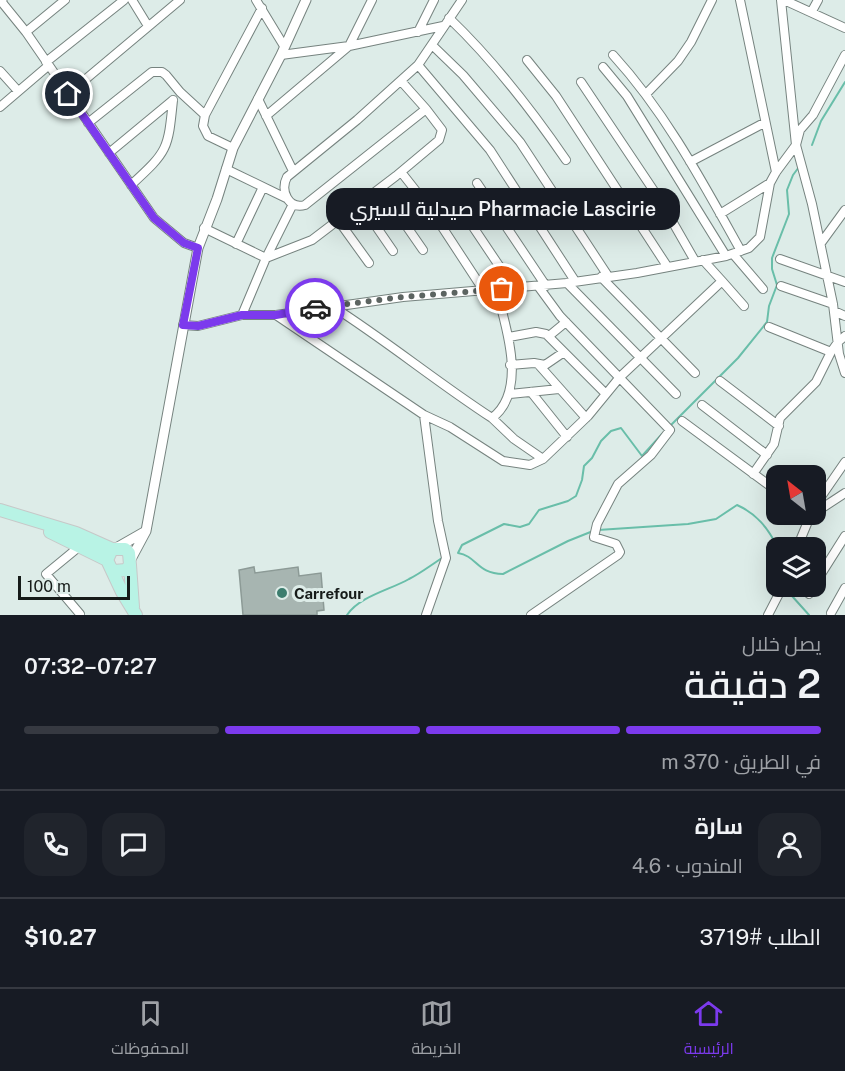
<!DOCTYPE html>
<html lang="ar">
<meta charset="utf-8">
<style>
:root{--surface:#171b24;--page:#20242c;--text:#f1f3f6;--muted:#9ea1a6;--line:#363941;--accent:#7c3aed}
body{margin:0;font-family:"Public Sans",Cairo,sans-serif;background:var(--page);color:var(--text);direction:rtl;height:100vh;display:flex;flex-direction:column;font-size:22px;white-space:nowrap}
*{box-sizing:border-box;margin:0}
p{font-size:20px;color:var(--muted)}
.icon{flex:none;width:33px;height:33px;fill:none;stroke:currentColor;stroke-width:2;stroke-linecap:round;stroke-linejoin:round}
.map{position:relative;height:615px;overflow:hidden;direction:ltr}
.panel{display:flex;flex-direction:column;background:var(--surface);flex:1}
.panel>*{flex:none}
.needle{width:39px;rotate:329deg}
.tools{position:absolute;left:766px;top:465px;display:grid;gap:12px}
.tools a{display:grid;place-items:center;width:60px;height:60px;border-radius:12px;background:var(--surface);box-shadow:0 6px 24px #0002;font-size:30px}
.scale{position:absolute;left:18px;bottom:15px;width:112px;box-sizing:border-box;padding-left:6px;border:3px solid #161b19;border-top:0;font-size:16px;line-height:21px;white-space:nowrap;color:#161b19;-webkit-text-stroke:4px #ddece8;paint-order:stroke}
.pin{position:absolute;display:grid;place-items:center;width:51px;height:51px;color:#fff;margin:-26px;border:3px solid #fff;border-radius:50%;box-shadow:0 2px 6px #0007}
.courier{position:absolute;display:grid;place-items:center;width:60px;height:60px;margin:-30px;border:4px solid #7c3aed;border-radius:50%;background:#fff;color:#222;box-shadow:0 2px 8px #0007}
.bubble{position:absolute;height:42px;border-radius:18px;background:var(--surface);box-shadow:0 6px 24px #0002;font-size:20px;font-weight:600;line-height:42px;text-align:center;direction:rtl}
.headline em{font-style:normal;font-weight:600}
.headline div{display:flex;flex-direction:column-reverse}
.headline{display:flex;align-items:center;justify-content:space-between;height:102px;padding:0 24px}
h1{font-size:39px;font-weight:600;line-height:45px}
.bar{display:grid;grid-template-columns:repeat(4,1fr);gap:9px 6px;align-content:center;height:72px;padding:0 24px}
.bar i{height:8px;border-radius:4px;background:var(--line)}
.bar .active{background:var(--accent)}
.bar p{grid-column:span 4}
.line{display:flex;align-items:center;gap:15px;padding:0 24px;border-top:2px solid var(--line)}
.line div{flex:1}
.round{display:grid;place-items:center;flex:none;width:63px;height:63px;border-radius:18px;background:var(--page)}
.menu{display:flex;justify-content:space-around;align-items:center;height:84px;border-top:2px solid var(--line);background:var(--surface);font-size:16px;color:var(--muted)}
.menu a{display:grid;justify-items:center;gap:3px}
.menu .active{color:var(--accent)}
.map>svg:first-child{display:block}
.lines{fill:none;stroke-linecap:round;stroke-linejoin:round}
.stream{stroke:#69bea9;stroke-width:2}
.building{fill:#a7b5b1;stroke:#8c9a96;stroke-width:1.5}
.minor-casing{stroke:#76837f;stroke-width:10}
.tertiary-casing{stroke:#76837f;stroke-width:11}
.primary-casing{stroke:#c7c8c8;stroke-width:14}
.minor{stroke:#fff;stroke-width:8}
.tertiary{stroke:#fff;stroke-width:9}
.primary{stroke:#b8f3e5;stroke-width:12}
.done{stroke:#5c6461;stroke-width:6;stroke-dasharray:0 10.8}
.route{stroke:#7c3aed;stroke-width:8}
.poi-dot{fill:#3c7d6e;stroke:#ddece8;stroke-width:2}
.labels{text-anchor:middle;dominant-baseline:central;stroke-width:6;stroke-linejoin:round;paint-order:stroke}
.poi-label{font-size:15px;font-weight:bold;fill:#161b19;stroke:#ddece8;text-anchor:start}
</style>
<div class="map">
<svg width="845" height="615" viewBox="0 0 845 615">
<rect width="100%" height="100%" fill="#ddece8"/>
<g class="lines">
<path class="stream" d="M812 145 821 121 845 82
M670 426 738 358 767 322 769 306 777 285 772 269V258L789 214 787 190 793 175 799 167
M598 530 688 524 716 519 737 505C757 514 768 528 778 548
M593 531 568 541 503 574C477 574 477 556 458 553L462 545 504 524 520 527 529 524 539 510 568 501 576 496 582 480 584 466 592 458 601 441 611 431 621 428 642 456 662 434
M792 596 809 615
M347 615C360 596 390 590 409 579 421 573 431 565 442 558"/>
</g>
<path class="building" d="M254 567 255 573 298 567 299 576 321 573 324 610 317 611V615H243L239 570Z"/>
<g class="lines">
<g class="minor-casing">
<path id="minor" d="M0 0 26 32 154 218 184 243 198 248
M132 0 148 26
M256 0 284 46
M740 0 776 172
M781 0 796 145 812 204 833 304 839 354 845 373
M784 0 845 28
M812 11 818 0
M449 18C494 61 531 109 566 160
M26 32 65 0
M418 32 434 0
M432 45 463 75 520 142 608 276
M281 55 349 46 443 26
M613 55C666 113 703 183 741 251
M527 60 556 96 667 266
M46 62 124 0
M418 65 490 150 575 281
M603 67 627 96 726 256
M0 71 18 91
M401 81 426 109 305 205C288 210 280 190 287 177L357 120 418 65 462 0
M581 82 660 200 695 261
M68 94 180 0
M646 94 678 61 691 42 712 0
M258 99 293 171
M0 107 48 66
M266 116 349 46 372 0
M88 123 152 72H162L166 75 180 92 205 115
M233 148 208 136 203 126 205 115 262 8
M109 153 173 100
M690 162 764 123
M226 169 288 199
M401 172 431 210 484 291
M477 183 546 286
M131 185C168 151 168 150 173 100
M380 188 423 250
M360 203 393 251
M457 203 514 288
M720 214 770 183
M338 220 369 263
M204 228 266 258 293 204
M821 243 845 210
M236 244 263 187
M733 254 763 289
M780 259 845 282
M601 277 695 373
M722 281 744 306
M567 283 676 394
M781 286 833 304
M332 306C387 341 438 383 492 418 528 391 506 326 496 289
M834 311 845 316
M242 315 266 258 312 240 396 176 439 140 442 130 426 109
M276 315 424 415 450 427 503 461 530 465 543 459 588 416 620 377 722 281 703 260
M183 325 198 326 242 315H276L403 297 567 283 637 273 726 256 749 248 760 237 770 183 776 172 796 145 800 130 813 115 845 55
M769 327 831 352
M549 336 566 322
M509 337 536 332 546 334 606 394
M538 364 586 418
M510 365 534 363 545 365 564 352
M720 381 779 426
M531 392 567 437
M510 394 559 389
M702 405 767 455
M424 415 438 521 446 558 426 615
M492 418 514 439 543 459
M682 421 777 491
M753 474 774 444 780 418 816 382 831 352 838 342 845 336
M816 504 845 462
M816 512 845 493
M80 546 46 574 80 614
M797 548 811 514
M816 582 845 536
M809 594 813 586
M831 613 845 588
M531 615 618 555 620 552 616 544 594 537 597 524 618 484 651 455 670 430 560 316 538 286
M768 615 783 586"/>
</g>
<g class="tertiary-casing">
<path id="tertiary" d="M0 1 2 0
M118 547 146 531
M131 559 146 531 198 248 217 199 233 148 281 55 306 0"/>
</g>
<g class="primary-casing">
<path id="primary" d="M0 510 76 533 112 549
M50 532 107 560
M130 565 133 607
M114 571 126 570 130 565 129 553 125 549H112L107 560 122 592 136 615"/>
</g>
<use href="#minor" class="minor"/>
<use href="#tertiary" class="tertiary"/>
<use href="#primary" class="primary"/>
</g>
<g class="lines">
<path class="done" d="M315 308 403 297 502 289"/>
<path class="route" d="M68 94 154 218 184 243 198 248 183 325 198 326 242 315H276L315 308"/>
</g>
<circle class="poi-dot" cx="282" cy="593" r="6"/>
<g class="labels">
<g class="poi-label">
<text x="294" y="593">Carrefour</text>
</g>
</g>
</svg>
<div class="tools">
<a><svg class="needle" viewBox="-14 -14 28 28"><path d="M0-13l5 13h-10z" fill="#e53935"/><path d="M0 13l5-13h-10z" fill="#9ea1a6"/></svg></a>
<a><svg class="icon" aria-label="layers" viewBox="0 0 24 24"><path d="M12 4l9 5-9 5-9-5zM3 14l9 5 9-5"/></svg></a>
</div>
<div class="scale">100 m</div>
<div class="pin" style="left:502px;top:289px;background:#ea580c"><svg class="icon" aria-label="bag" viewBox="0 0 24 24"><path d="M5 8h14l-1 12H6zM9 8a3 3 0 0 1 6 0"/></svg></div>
<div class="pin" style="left:68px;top:94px;background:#1f2937"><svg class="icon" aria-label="home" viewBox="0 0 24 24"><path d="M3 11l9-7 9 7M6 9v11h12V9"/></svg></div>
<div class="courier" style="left:315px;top:308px"><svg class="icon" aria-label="car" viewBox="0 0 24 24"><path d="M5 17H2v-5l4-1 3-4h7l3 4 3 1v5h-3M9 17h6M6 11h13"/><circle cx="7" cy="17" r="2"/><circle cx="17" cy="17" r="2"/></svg></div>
<div class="bubble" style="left:326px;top:188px;width:354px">Pharmacie Lascirie صيدلية لاسيري</div>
</div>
<section class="panel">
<div class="headline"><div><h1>2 دقيقة</h1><p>يصل خلال</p></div><em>07:27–07:32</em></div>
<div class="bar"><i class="active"></i><i class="active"></i><i class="active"></i><i></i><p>في الطريق · 370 m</p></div>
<div class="line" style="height:108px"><a class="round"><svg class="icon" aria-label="person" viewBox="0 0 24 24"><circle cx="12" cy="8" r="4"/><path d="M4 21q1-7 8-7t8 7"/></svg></a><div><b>سارة</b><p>المندوب · 4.6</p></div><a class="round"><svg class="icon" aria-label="chat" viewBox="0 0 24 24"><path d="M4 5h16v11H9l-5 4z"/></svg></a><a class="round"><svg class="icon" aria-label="phone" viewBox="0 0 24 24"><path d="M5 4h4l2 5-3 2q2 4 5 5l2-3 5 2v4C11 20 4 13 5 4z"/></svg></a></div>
<div class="line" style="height:78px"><div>الطلب #3719</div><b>$10.27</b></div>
</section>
<nav class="menu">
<a class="active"><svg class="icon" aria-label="home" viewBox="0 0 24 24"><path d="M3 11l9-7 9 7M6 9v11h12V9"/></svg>الرئيسية</a>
<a><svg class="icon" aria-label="map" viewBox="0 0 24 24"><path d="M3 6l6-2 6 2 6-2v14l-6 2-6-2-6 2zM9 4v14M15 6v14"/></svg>الخريطة</a>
<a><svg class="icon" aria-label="saved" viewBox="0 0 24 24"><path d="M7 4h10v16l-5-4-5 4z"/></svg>المحفوظات</a>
</nav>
